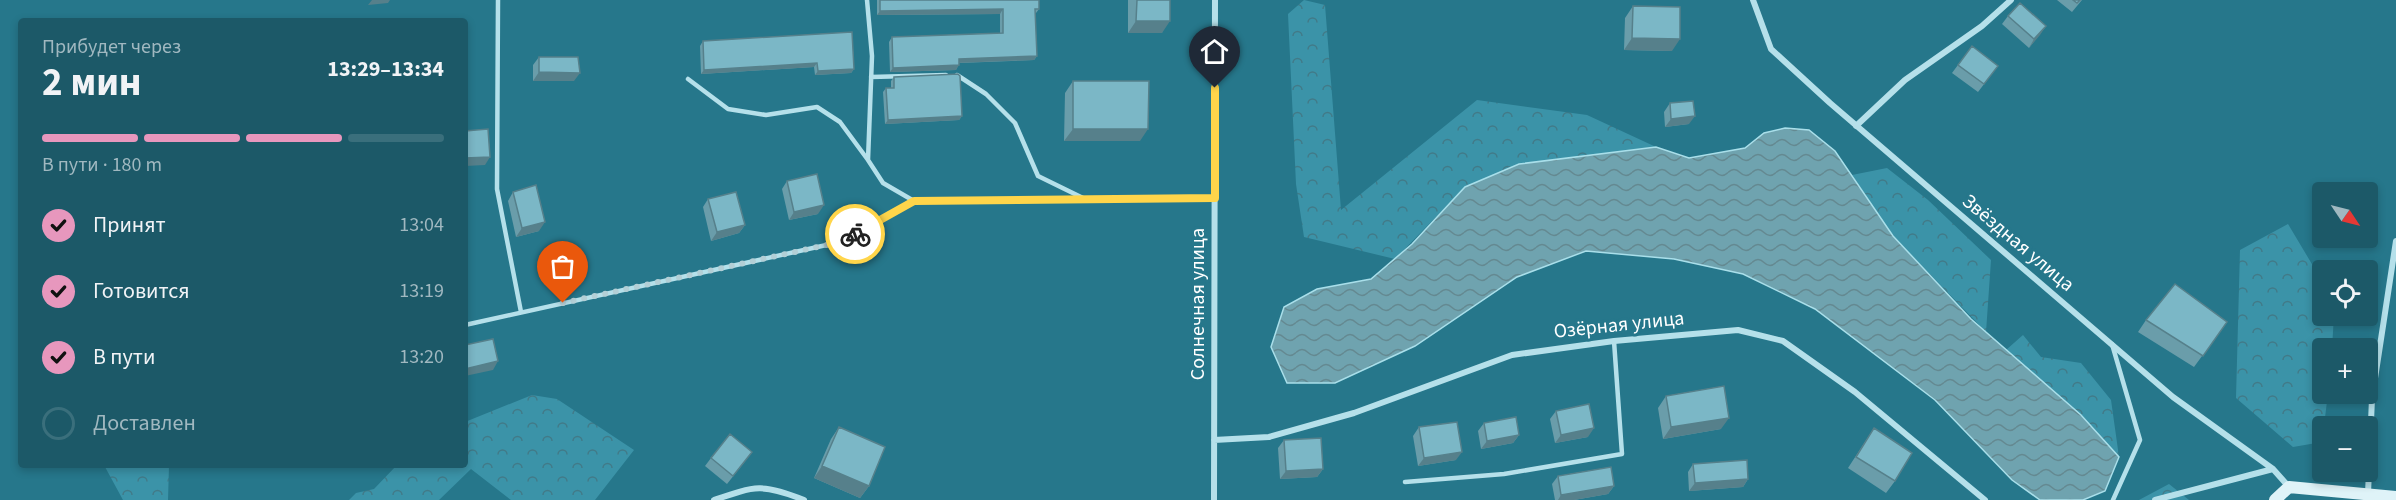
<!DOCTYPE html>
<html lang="ru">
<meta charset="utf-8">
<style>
:root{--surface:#1c5968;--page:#255f6e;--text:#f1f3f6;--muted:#a0b8c0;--line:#3a6f7c;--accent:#e797bd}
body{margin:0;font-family:"Source Sans 3",sans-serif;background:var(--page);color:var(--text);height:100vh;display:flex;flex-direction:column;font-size:22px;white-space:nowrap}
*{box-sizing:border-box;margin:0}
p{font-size:20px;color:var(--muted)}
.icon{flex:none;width:33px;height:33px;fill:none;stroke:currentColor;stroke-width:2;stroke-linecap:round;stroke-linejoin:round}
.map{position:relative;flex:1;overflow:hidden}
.panel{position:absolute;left:18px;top:18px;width:450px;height:450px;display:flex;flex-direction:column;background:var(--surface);border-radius:6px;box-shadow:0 3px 9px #0003}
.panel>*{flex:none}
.needle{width:39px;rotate:125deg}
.controls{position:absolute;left:2312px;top:182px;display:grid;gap:12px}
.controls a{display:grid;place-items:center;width:66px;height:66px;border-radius:6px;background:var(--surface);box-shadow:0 3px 9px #0003;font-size:30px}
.pin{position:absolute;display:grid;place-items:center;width:51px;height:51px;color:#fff;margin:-62px -26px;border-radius:50% 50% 50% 0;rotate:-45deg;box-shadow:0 0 6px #0007}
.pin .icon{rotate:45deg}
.courier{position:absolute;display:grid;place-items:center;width:60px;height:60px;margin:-30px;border:4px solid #ffd54a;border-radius:50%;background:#fff;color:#222;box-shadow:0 2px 8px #0007}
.headline em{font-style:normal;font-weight:700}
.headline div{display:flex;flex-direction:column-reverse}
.headline{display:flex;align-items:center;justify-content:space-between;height:102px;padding:0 24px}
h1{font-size:39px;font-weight:700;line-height:45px}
.bar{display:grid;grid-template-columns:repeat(4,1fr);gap:9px 6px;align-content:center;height:72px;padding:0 24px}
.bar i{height:8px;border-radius:4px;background:var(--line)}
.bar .active{background:var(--accent)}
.bar p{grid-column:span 4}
ol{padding:0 24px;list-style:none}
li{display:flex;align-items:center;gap:18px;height:66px}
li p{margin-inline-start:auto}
li .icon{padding:6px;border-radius:50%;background:var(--accent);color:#111;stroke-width:4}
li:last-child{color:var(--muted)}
li i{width:33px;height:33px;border:3px solid var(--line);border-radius:50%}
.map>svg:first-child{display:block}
.forest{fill:url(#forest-crowns)}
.water{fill:url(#water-waves);stroke:#a9dfea;stroke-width:1.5}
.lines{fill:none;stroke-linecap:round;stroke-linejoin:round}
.lane{stroke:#b5e0ea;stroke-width:4.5}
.street{stroke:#b5e0ea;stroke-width:6}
.secondary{stroke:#dff3f8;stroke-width:12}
.wall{fill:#6a9daa}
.shaded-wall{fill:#56808b}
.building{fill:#7bb7c6;stroke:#56808b;stroke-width:1.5}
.done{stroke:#b3cfd6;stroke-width:6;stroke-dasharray:0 10.8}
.route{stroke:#ffd54a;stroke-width:8}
.labels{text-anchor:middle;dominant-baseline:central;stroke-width:6;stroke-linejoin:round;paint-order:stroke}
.street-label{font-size:20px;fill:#fff;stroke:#26778b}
</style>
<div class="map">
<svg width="2396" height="500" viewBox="0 0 2396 500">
<defs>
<pattern id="forest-crowns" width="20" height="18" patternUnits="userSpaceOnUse" patternTransform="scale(1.5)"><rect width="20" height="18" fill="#3b93a8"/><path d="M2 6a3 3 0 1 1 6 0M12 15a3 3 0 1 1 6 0" fill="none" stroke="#417a88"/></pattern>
<pattern id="water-waves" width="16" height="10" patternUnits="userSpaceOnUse" patternTransform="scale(1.5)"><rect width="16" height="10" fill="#6fa3af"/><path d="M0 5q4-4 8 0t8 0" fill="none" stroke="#648991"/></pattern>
</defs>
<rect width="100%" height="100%" fill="#26778b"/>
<path class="forest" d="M1304 0 1325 5 1341 210 1477 100 1587 115 1656 147 1519 164 1465 187 1395 259 1304 237 1296 184 1288 14Z
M1887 168 1928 200 1991 260 1986 332 1893 236 1852 175Z
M2288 224 2322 281V315H2334L2332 348H2322V393H2328L2322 442 2293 447 2236 398 2240 250Z
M2023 335 2041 357 2081 363 2111 400 2119 457 2081 415 2006 350Z
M532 395 557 399 634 450 595 500H511L471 469 439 500H349L356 493 374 489 397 465H465V422Z
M104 465H169L168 500H123Z
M2169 484 2189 500H2139Z"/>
<path class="water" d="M1785 128 1809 130 1835 151 1893 236 1971 319 2081 415 2119 457 2105 491 2083 500H2040L2012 480 1935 400 1815 309 1743 274 1674 259 1586 251 1517 277 1415 346 1335 383H1287L1271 347 1284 307 1317 289 1371 279 1412 244 1465 187 1519 164 1656 147 1689 158 1745 148 1764 133Z"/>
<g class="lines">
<path class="lane" d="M498 0 497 189 521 312
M867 0 872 56 868 160 883 183 914 201
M957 75 986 94 1015 123 1038 176 1083 198
M871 77 946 75
M688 79 728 109 766 115 817 107 840 122 868 160
M465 325 840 242 914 201 1215 198
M2112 344 2140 440 2113 500
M1405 482 1504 474 1622 454 1614 341"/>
<path class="street" d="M1753 0 1771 49 1830 103 2173 397 2273 469 2289 487
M1856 126 1905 80 1982 26 2011 0
M1214 440 1269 437 1354 413 1512 355 1614 341 1738 330 1783 341 1855 392 1985 500
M2368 494 2372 398 2396 241
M714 500C755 486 763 483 804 500
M1214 500 1215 0
M2155 500 2273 469"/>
<path class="secondary" d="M2275 500 2289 487 2396 497"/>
</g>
<path class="wall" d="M877 0H1039V9L1036 13H1035L1037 56 1034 60 959 63 956 70 890 72 889 42 892 37 1000 33V14L877 15Z
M1128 0H1170L1162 33H1128Z
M2057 0H2082L2072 12Z
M1633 6 1672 51 1624 50 1625 18Z
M2008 16 2046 26 2029 48 2002 24Z
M703 41 854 69 851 73 815 75 814 67 701 74 700 46Z
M1972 46 1998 66 1978 92 1952 73Z
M539 57 574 81H533V65Z
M894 77 962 116 959 120 885 124 883 92 886 88H891V81Z
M1073 81 1140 141H1064L1065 93Z
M1670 103 1689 124 1665 127 1664 112Z
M787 181 818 214 789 220 782 189Z
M513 192 539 231 516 237 508 201Z
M708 199 745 225 739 233 711 241 703 207Z
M2146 320 2227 322 2194 367 2138 332Z
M1666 396 1721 429 1663 439 1658 408Z
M1556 411 1588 437 1555 443 1550 419Z
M1484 423 1519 435 1513 443 1481 449 1478 431Z
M839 427 869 486 860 498 814 478 831 439Z
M1419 427 1456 460 1418 466 1413 436Z
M1874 428 1895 481 1886 493 1848 468Z
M1284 440 1323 469 1317 477 1280 479 1278 448Z
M711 458 746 460 727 484 705 466Z
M1693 464 1748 479 1743 487 1689 491 1688 472Z
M1558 476 1614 486 1608 494 1574 500H1555L1552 484Z"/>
<path class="shaded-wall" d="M372 0H390L388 3 368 5Z
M1003 9 1000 14 877 15 880 11Z
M1136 21H1170L1162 33H1128Z
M2046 26 2040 35 2029 48 2034 39Z
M1632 38 1680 39 1672 51 1624 50Z
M1037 56 1034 60 956 63 959 59Z
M817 63 814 67 701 74 704 70Z
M959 65 956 70 890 72 893 68Z
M854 69 851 73 815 75 818 71Z
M539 72 580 73 574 81H533Z
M962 116 959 120 885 124 888 120Z
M1695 116 1689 124 1665 127 1671 119Z
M1073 129H1148L1140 141H1064Z
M490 157 485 165 465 166V158Z
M824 205 818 214 789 220 794 212Z
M545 222 539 231 516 237 522 228Z
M745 225 739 233 711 241 717 232Z
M498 361 493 370 465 376V369Z
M1729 418 1721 429 1663 439 1671 427Z
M1594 428 1588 437 1555 443 1561 435Z
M1519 435 1513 443 1481 449 1487 441Z
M1462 452 1456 460 1418 466 1424 458Z
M822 466 869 486 860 498 814 478Z
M1323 469 1317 477 1280 479 1286 471Z
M1748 479 1743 487 1689 491 1695 483Z
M1614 486 1608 494 1574 500H1558L1561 495Z"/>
<path class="building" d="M880 0H1039V9H1035L1037 56 959 59V65L893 68 892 37 1003 33V9L880 11Z
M1137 0H1170V21H1136Z
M2073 0H2080L2077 3Z
M2020 3 2046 26 2034 39 2008 16Z
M1633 6 1680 7V39L1632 38Z
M852 32 854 69 818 71 817 63 704 70 703 41Z
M1972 46 1998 66 1984 84 1958 65Z
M539 57H578L580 73 539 72Z
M958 74 960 76 962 116 888 120 886 88H894V77Z
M1073 81H1149L1148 129H1073Z
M1693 101 1695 116 1671 119 1670 103Z
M488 129 490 157 465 158V131Z
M817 174 824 205 794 212 787 181Z
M536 185 545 222 522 228 513 192Z
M736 192 745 225 717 232 708 199Z
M2175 284 2227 322 2203 356 2146 320Z
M465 289 467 299H465Z
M493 339 498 361 465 369V345Z
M1724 386 1729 418 1671 427 1666 396Z
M1589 404 1594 428 1561 435 1556 411Z
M1516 417 1519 435 1487 441 1484 423Z
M1457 422 1462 452 1424 458 1419 427Z
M839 427 885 447 869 486 822 466Z
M1874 428 1912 453 1895 481 1856 457Z
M730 434 752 452 733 476 711 458Z
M1321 438 1323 469 1286 471 1284 440Z
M1747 460 1748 479 1695 483 1693 464Z
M1611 467 1614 486 1561 495 1558 476Z"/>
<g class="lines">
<path class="done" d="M563 303 840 242 855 234"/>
<path class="route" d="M855 234 914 201 1215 198V88"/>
</g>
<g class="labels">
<g class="street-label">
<text transform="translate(2018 243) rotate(40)">Звёздная улица</text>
<text transform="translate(1198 304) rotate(-90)">Солнечная улица</text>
<text transform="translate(1619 325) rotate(-6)">Озёрная улица</text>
</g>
</g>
</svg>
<div class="controls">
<a><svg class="needle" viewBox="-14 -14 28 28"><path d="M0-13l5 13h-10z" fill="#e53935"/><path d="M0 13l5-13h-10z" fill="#a0b8c0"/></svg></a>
<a><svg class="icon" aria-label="locate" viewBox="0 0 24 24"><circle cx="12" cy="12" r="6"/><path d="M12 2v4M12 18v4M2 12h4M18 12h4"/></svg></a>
<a>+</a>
<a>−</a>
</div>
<div class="pin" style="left:563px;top:303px;background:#ea580c"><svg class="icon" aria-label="bag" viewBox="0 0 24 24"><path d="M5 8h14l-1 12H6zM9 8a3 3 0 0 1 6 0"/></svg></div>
<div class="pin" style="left:1215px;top:88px;background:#1f2937"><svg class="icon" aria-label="home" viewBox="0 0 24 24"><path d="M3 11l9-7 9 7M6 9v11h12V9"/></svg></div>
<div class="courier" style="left:855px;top:234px"><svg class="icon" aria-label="bike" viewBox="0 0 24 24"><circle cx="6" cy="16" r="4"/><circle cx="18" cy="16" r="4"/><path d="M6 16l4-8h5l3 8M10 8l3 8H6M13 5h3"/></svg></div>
<section class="panel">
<div class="headline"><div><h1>2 мин</h1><p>Прибудет через</p></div><em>13:29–13:34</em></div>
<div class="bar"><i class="active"></i><i class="active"></i><i class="active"></i><i></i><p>В пути · 180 m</p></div>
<ol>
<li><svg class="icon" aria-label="check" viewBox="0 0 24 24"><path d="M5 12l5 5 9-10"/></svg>Принят<p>13:04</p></li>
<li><svg class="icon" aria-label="check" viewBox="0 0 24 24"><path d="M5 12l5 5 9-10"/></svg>Готовится<p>13:19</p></li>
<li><svg class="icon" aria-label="check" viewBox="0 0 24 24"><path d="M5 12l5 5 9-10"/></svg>В пути<p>13:20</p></li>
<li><i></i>Доставлен</li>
</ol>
</section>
</div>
